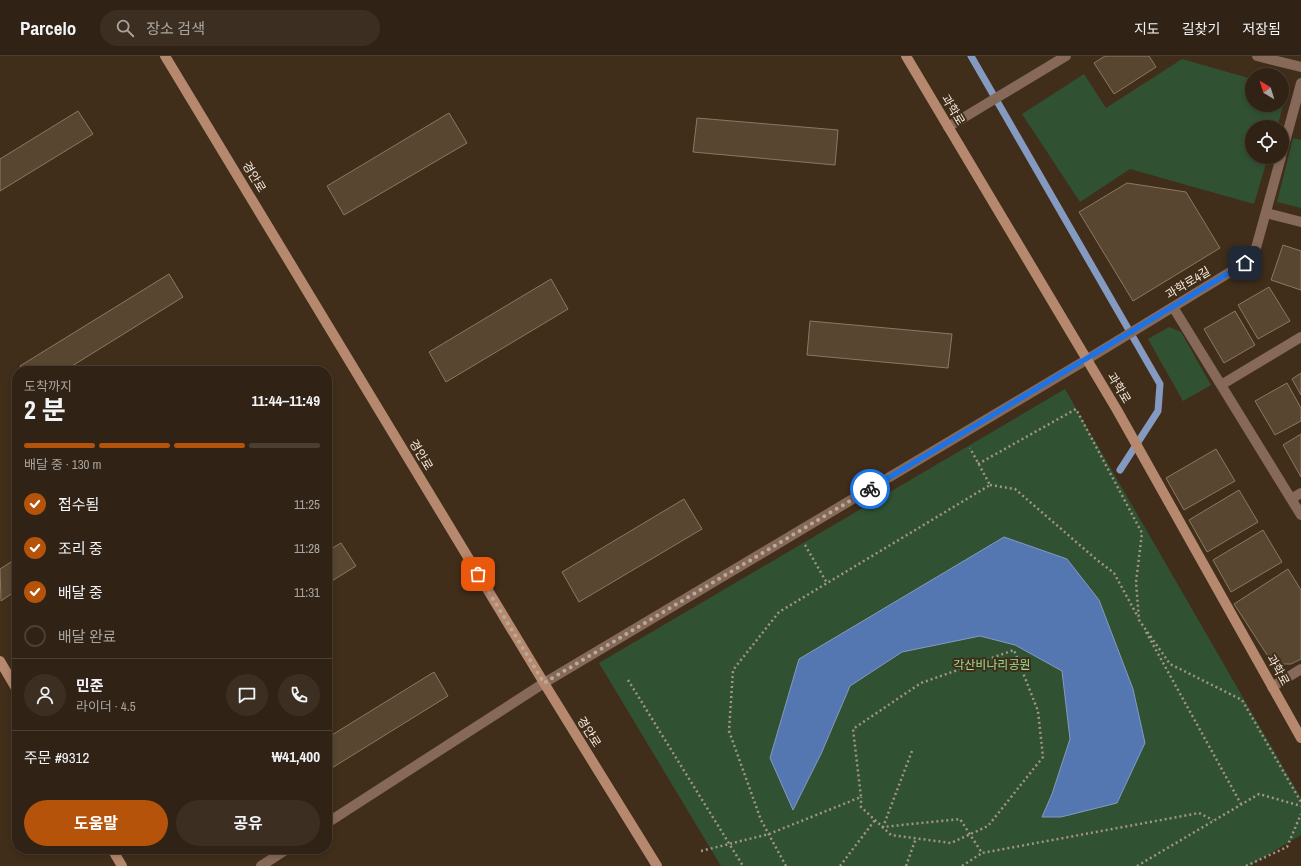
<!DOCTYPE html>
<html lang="ko">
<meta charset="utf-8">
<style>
:root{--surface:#302214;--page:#3c2f22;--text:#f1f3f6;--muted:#a8a4a0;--line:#4b3f34;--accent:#b45309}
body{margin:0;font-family:"Archivo Narrow","Noto Sans KR",sans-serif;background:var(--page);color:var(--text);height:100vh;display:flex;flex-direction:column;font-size:15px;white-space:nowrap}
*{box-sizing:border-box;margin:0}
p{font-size:13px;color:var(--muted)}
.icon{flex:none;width:22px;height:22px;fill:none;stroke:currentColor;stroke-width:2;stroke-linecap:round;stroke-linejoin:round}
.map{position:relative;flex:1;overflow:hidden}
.drawer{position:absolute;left:12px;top:310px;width:320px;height:488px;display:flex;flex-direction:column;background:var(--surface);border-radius:16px;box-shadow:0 2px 6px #0003,0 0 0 1px var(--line)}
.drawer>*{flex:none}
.needle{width:26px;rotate:322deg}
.fabs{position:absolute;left:1245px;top:12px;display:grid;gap:8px}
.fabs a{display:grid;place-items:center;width:44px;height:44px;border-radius:50%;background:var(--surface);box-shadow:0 2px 6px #0003,0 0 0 1px var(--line);font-size:20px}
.pin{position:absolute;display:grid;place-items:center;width:34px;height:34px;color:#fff;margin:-17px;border-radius:8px;box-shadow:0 2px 6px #0006}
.courier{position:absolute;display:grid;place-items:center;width:40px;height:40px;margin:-20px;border:3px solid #1a73e8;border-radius:50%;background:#fff;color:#222;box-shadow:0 1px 5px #0007}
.overview em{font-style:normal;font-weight:700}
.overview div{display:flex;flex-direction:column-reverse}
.overview{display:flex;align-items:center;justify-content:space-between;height:68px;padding:0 12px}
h1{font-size:26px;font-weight:700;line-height:30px}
.bar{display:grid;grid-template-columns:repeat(4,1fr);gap:6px 4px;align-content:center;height:48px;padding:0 12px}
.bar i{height:5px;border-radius:3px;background:var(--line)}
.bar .on{background:var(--accent)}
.bar p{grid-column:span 4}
.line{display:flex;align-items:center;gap:10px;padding:0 12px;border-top:1px solid var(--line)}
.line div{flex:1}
.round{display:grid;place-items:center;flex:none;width:42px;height:42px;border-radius:21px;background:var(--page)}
ol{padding:0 12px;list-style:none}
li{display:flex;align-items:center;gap:12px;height:44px}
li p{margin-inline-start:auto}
li .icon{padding:4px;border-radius:50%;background:var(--accent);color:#fff;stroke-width:4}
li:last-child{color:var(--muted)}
li i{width:22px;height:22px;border:2px solid var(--line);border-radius:50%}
.primary-button{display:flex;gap:8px;margin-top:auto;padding:8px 12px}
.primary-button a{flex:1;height:46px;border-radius:24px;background:var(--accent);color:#fff;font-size:16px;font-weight:700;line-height:46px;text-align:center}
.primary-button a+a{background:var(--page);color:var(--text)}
header{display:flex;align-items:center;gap:24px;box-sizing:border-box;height:56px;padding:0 20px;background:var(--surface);border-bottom:1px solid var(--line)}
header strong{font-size:19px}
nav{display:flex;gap:22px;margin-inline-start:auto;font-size:14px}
.search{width:280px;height:36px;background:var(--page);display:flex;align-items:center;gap:10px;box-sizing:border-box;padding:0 14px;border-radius:22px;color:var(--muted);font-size:15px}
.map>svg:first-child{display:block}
.green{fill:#315133}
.water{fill:#5477b2;stroke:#859ac0}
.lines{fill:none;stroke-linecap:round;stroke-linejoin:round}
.stream{stroke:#859ac0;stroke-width:7}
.building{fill:#594631;stroke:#8d7761}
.path{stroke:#a39485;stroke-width:2.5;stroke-dasharray:2 3;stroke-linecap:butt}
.street{stroke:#876959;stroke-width:10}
.secondary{stroke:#b6886e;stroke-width:10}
.done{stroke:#b8aa9b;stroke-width:4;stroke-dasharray:0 7.2}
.route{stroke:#1a73e8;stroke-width:5}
.labels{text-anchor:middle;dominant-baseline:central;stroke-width:4;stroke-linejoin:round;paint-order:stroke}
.street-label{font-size:12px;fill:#f8ece0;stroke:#402e1a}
.park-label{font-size:12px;fill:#93e397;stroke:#402e1a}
</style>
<header>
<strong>Parcelo</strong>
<div class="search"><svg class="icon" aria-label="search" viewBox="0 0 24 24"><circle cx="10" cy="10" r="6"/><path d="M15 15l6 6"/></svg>장소 검색</div>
<nav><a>지도</a><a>길찾기</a><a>저장됨</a></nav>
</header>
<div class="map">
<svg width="1301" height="810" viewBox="0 0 1301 810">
<rect width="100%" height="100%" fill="#402e1a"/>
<path class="green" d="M1182 3 1252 23V49H1282V31L1288 33 1277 71H1252V101H1268L1254 148 1130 113 1080 146 1022 58 1084 18 1106 52Z
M1293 82 1301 84V152L1277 146Z
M1169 271 1181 276 1211 329 1183 345 1148 283Z
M1065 333 1301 742V779L1249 810H721L599 607Z"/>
<path class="water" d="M1004 481 1067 503 1099 544 1133 633 1145 687 1117 747 1061 761H1042L1052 738 1070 683 1062 615 1015 589 980 580 902 596 850 630 821 698 793 754 770 702 799 603Z"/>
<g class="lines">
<path class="stream" d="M971 0 1160 328 1158 355 1120 414"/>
</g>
<path class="building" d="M1105 0H1149L1156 11 1114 38 1094 7Z
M78 55 93 78 0 135V103Z
M449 57 467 87 344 159 327 130Z
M697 62 838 74 835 109 693 96Z
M1127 127 1186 136 1220 192 1133 245 1079 156Z
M1283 189 1301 195V234L1271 224Z
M169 218 183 241 64 315H23L20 310Z
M551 223 568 253 446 326 429 296Z
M1269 231 1290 265 1258 283 1238 249Z
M1235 255 1255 289 1224 307 1204 273Z
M810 265 952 278 948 312 807 299Z
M1301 317V339L1292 323Z
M1287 327 1301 352V365L1275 379 1255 345Z
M1301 378V421L1283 389Z
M1216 393 1235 425 1184 454 1166 422Z
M1239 434 1258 466 1207 496 1189 464Z
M684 443 702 473 579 546 562 516Z
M1263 474 1282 506 1231 536 1213 504Z
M341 487 356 510 327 528V495Z
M17 502V534L1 545 0 513Z
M1288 513 1301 534V603L1291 608H1273L1234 548Z
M434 616 448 640 327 715V682Z"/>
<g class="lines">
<path class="path" d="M978 408 1076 353 1142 477 1136 526 1139 564 1170 608 1242 644 1301 746
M990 429 1015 433 1097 504 1114 517 1138 561
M805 489 827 527
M1146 576 1241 748
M628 624 743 810
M912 695 883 771 960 763 982 797 1199 757 1213 764
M701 795 769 778 861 741 853 673 921 627 1014 594 1038 655 1043 701 988 770 951 787 891 779 861 751V741
M786 810 761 764 729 675 733 614 779 556 990 429 970 392
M840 810 875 764
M906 810 916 782
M962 810 982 797
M1137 810 1259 738 1301 750
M1246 810 1287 791 1301 758"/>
<path class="street" d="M1257 0 1301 11
M948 71 1066 0
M1282 97 1301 27
M1266 157 1301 166
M1173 251 1301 459
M1221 329 1301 281
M1291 443 1301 437
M1272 631 1301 613
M327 767 544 627 1086 304 1245 207 1256 192 1281 101
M261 810 287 793"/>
<path class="secondary" d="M165 0 544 627 657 810
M906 0 1117 354 1301 682
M0 605 17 634
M112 793 122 810"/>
</g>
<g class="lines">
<path class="done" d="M478 518 544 627 870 433"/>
<path class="route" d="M870 433 1245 207"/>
</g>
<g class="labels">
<g class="street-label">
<text transform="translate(953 54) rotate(59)">과학로</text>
<text transform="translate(254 121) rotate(59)">경안로</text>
<text transform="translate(1188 227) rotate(-31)">과학로4길</text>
<text transform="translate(1119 332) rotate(59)">과학로</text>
<text transform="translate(421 399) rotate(59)">경안로</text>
<text transform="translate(1278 614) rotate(61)">과학로</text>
<text transform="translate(589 676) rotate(58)">경안로</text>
</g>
<g class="park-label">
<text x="992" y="609">각산비나리공원</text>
</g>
</g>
</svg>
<div class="fabs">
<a><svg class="needle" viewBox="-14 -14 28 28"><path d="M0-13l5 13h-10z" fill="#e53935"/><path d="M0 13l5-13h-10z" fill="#a8a4a0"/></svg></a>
<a><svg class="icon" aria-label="locate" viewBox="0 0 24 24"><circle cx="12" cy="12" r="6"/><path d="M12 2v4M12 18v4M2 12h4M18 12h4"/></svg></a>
</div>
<div class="pin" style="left:478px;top:518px;background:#ea580c"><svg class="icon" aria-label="bag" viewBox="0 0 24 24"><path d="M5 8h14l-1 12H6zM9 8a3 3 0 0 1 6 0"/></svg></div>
<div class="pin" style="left:1245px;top:207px;background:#1f2937"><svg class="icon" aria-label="home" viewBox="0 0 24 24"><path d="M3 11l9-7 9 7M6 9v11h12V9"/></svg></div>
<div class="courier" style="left:870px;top:433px"><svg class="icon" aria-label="bike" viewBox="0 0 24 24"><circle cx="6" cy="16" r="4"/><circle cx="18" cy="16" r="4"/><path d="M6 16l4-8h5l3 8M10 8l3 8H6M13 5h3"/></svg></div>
<section class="drawer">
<div class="overview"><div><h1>2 분</h1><p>도착까지</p></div><em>11:44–11:49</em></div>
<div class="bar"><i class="on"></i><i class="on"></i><i class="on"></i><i></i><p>배달 중 · 130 m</p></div>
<ol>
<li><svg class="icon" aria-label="check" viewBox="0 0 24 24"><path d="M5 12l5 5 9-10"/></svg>접수됨<p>11:25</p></li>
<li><svg class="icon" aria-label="check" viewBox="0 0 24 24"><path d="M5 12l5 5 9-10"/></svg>조리 중<p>11:28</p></li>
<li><svg class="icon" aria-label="check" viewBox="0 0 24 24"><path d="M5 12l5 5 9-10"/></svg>배달 중<p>11:31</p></li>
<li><i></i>배달 완료</li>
</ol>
<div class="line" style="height:72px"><a class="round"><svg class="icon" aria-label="person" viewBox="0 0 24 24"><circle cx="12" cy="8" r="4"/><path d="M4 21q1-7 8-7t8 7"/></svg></a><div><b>민준</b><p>라이더 · 4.5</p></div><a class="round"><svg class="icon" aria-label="chat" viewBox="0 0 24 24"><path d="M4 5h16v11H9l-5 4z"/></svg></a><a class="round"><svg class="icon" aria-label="phone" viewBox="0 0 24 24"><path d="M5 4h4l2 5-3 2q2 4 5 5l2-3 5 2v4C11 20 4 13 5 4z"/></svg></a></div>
<div class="line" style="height:52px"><div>주문 #9312</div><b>₩41,400</b></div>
<div class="primary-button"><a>도움말</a><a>공유</a></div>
</section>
</div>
